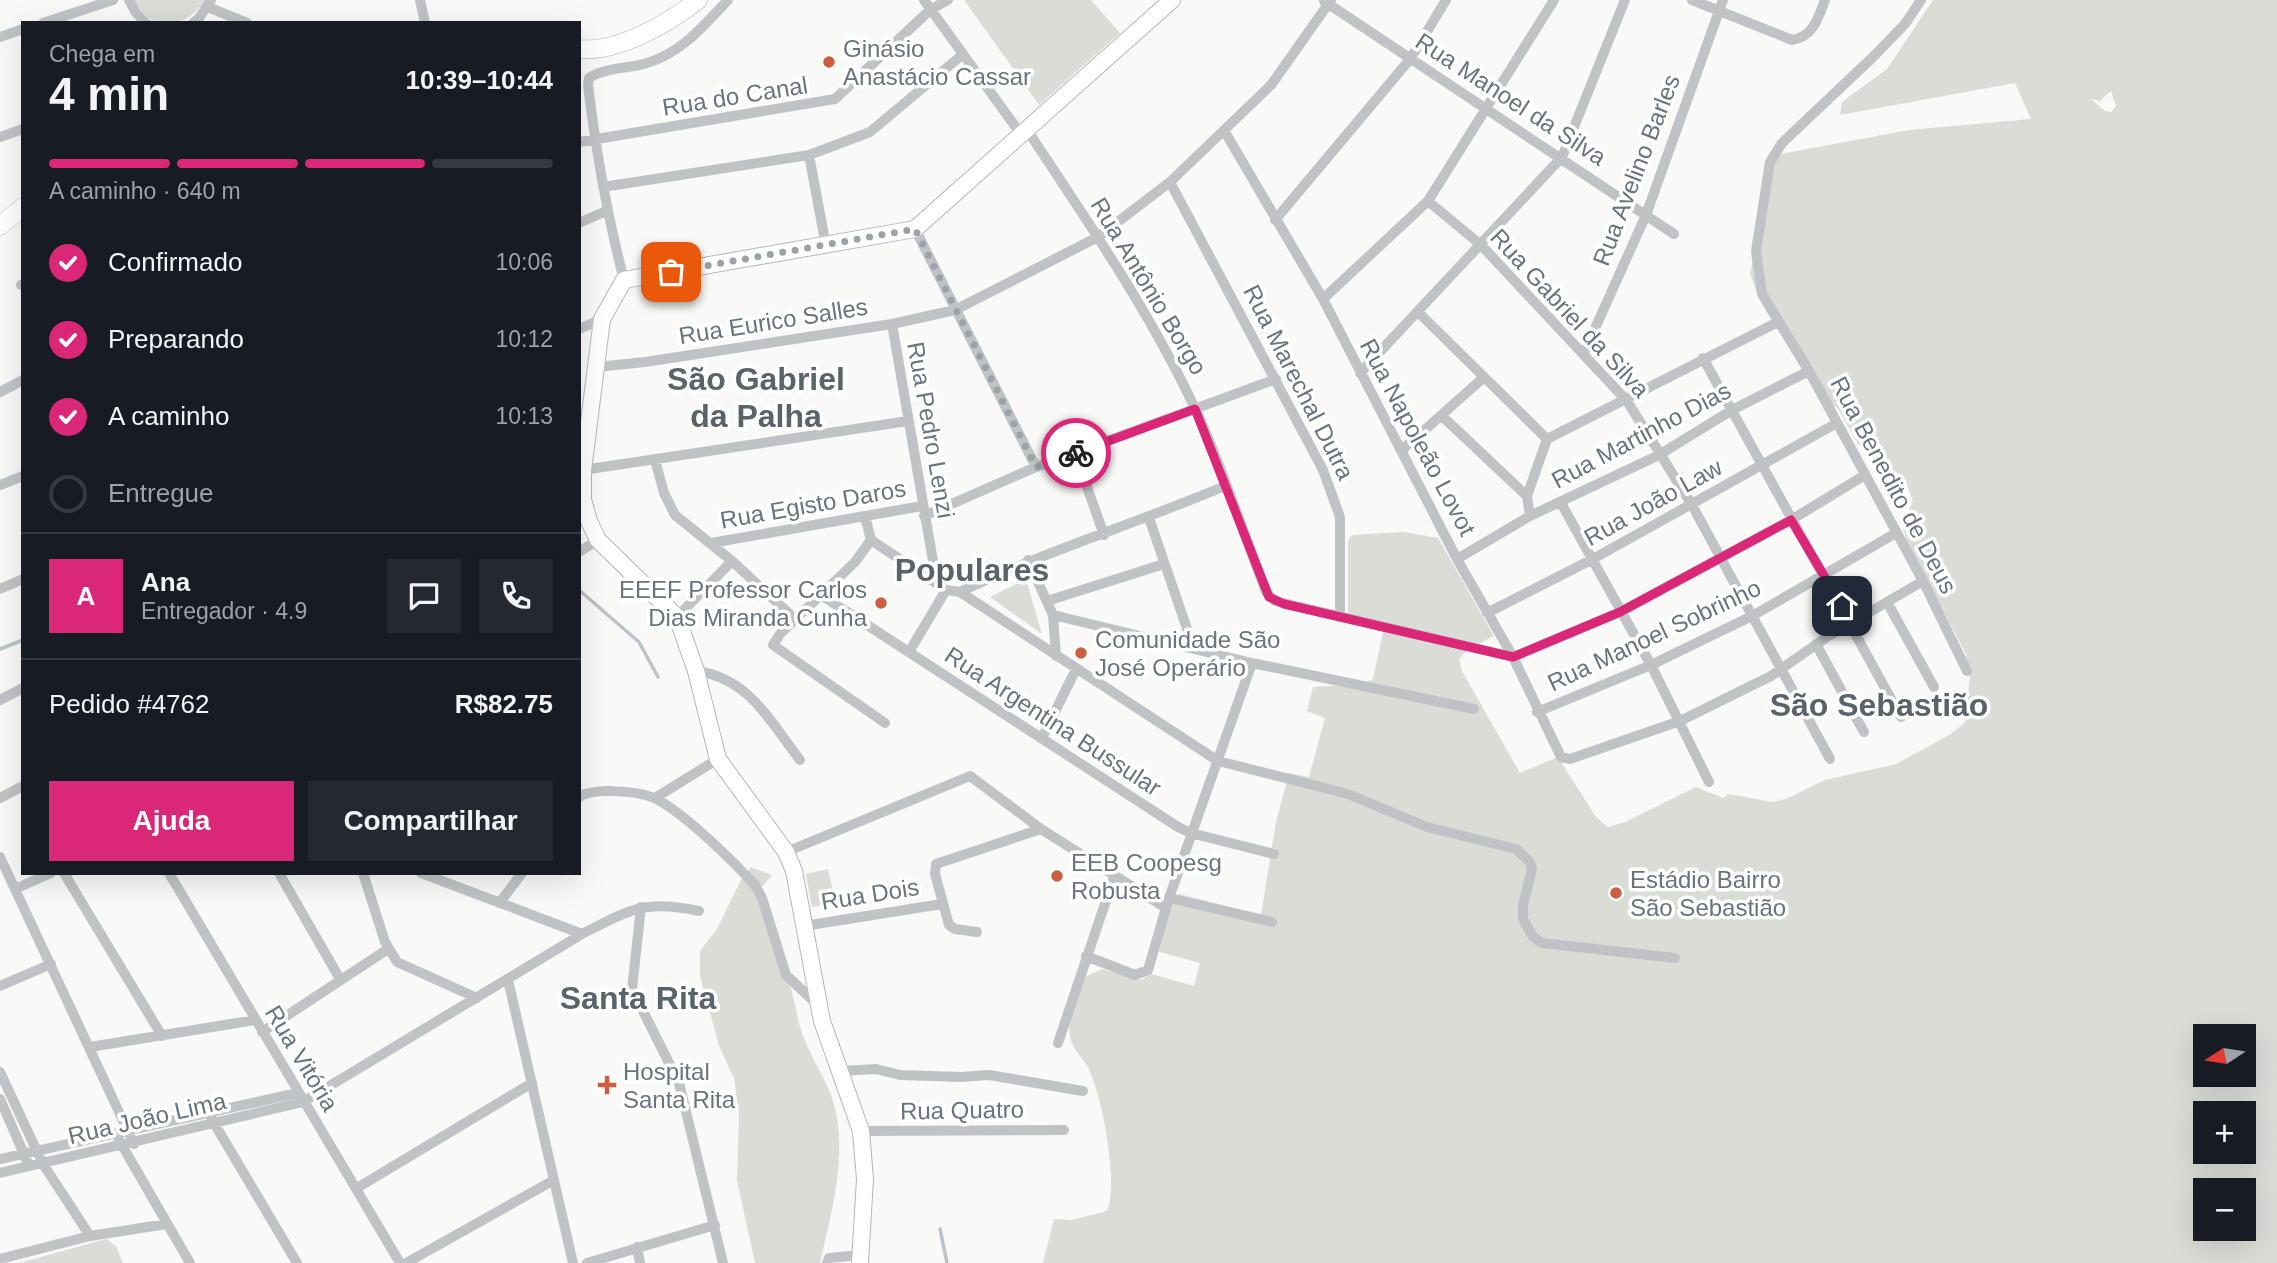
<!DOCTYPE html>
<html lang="pt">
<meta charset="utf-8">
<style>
:root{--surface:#171b24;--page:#242831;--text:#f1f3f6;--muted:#9ea1a6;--line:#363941;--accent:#db2777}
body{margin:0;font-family:Helvetica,sans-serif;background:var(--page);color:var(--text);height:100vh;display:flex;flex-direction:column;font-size:26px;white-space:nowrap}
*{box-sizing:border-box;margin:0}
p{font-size:23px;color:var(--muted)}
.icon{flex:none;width:38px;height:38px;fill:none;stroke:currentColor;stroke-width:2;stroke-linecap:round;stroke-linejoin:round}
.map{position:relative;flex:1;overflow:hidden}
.side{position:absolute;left:21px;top:21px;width:560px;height:854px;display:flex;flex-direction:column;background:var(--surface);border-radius:0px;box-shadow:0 7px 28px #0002}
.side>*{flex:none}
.needle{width:46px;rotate:258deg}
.buttons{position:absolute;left:2193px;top:1024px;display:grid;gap:14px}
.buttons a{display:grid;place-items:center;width:63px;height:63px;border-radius:0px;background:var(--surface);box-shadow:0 7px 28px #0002;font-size:35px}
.pin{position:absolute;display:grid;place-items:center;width:60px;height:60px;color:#fff;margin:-30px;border-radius:14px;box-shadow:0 4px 10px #0006}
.courier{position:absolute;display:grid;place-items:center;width:70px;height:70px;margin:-35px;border:5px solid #db2777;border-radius:50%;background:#fff;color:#222;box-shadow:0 2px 9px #0007}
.head em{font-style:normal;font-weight:700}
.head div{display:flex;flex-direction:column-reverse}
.head{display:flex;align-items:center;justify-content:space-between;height:119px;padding:0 28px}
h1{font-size:46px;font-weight:700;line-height:52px}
.bar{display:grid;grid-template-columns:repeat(4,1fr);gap:10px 7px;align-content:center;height:84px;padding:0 28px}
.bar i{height:9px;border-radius:5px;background:var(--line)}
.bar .active{background:var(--accent)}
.bar p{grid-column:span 4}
.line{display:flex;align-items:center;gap:18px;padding:0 28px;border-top:2px solid var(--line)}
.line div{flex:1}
.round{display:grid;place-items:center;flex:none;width:74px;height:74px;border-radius:0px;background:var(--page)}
ol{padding:0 28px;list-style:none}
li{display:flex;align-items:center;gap:21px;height:77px}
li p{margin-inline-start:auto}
li .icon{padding:7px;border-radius:50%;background:var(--accent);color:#fff;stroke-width:4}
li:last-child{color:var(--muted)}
li i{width:38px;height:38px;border:4px solid var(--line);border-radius:50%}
.action{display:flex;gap:14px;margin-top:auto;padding:14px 28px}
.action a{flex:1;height:80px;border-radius:0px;background:var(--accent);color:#fff;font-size:28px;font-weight:700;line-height:80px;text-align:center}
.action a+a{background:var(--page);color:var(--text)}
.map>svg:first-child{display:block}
.green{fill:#d9ddd6;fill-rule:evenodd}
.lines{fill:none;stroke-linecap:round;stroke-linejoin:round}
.stream{stroke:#bac3c7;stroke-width:3.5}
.secondary-casing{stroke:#b1b7bb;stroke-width:18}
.primary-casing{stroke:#b3b7ba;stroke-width:19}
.street{stroke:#bfc3c6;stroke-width:10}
.secondary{stroke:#fff;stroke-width:16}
.primary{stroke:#fff;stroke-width:18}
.done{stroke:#9aa3a8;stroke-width:7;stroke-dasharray:0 12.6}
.route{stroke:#db2777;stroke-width:9}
.poi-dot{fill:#ce5e42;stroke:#fff;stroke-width:2.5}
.labels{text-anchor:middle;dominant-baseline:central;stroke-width:7;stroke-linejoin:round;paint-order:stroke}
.poi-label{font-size:24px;fill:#67757e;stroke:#fff;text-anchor:start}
.street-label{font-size:24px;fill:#67757e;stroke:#fff}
.district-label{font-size:32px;font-weight:bold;fill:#59636a;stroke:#fff}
</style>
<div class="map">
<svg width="2277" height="1263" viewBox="0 0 2277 1263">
<rect width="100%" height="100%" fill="#f9f9f7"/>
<path class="green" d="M134 0H205C184 30 153 35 134 0Z
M964 0H1091L1120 33 1039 105Z
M1933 0H2277V1263H1043L1054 1219 1071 1220 1107 1211C1119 1183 1102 1091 1086 1064 1080 1055 1072 1048 1070 1037 1066 1018 1076 996 1081 979L1102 969 1141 980 1151 974 1194 986 1200 963 1159 952 1172 896 1179 894 1261 915 1276 822 1289 773 1309 777 1325 718 1307 711 1313 687 1363 684 1373 679 1383 632 1348 617V541L1352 535 1404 532 1438 538 1494 636 1468 649 1459 659 1462 671 1520 773 1558 757 1596 817 1608 827 1625 822 1696 787 1723 798 1729 794 1772 802 1786 799 1825 780 1896 764 1951 734 1965 722 1970 675 1966 654 1907 542 1902 525 1913 501 1905 480 1858 444 1837 407 1822 402 1762 304 1750 274 1775 155 1909 130 2031 119 2015 83 1840 115 1842 102 1887 69ZM2111 91 2116 106 2111 112 2105 111 2091 99 2100 101ZM2205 1036H2244V1074H2205ZM2205 1113H2244V1152H2205ZM2205 1190H2244V1228H2205Z
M1026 579 1042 634 990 597Z
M751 867 772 875 760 889C781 932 789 981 800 1027 807 1051 822 1072 831 1095 850 1147 832 1211 820 1263H755L737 1181 739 1115 734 1078 719 1046 700 976V951L717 929 741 880Z
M828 869 836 904 812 907 806 874Z
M106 1239 116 1246 123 1263H19Z"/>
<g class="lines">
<path class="stream" d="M579 590 639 642 658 677
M0 649 23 640
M940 1229 947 1263"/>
<g class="secondary-casing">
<path id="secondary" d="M860 1263 865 1179 861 1131 822 1021 794 871 786 852 718 759 696 671 677 617 598 540 589 521 583 500V470L602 319 624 280 915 229 1172 0"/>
</g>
<g class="primary-casing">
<path id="primary" d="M579 49C618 53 669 23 698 0
M0 226 23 207"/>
</g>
<path class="street" d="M129 0 136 13 146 23
M420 0 425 23
M924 0 1020 133
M1692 0 1792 40C1814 36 1818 18 1825 0
M1921 0 1905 24 1874 56 1782 143 1770 162 1756 251 1762 294 1809 371 1923 581 1967 671
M1324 1 1674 234
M208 7 247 23
M43 23 113 0
M193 23 199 18 211 0
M0 37 23 29
M1026 128C1081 212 1140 297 1185 388 1218 453 1240 524 1266 592L1275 601 1513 657 1620 612 1791 520 1865 475
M1225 132 1323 299 1457 559 1513 657 1561 757 1570 759 1680 721 1771 676 1827 637 1923 581
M0 137 23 129
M579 142 835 99 930 10 948 0
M809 155 826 246
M1170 182 1323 470 1340 517V615
M603 187 809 155 870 132 962 55
M1428 201 1481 245 1627 401 1692 505 1830 759
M1275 220 1411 58 1446 0
M579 223 606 211
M915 229 1036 467
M624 280C607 215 596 151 588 85L589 78C606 67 628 69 647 63 682 53 704 25 728 0
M21 285H23
M1323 299 1428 201 1554 0
M1419 313 1547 439
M892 324 937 584
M579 329 602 319
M1584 353 1646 215 1723 0
M1703 358 1901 717
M597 367 645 362 892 324 955 310 1098 237 1170 182 1271 85 1331 0
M1360 373 1562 157 1625 0
M0 392 23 380
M1442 416 1527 496
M1401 451 1483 378
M1075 453 1104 535
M655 460 664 493 675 515 732 561 796 620
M583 470 908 421
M0 485 23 476
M1561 503 1651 665 1709 782
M865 516 871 540 855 562 780 634 773 645 885 723
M924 516 1036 467 1276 379
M1530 516 1527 496 1547 439 1778 322
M1149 518 1194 649
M871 540 946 590 960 592 1218 761 1348 794 1427 827 1516 849 1530 862 1532 869 1523 905V919L1533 937 1542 943 1675 958
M711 543 922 506
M579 552 598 540
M1457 559 1530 516 1659 455 1732 410 1809 371
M1028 560 1053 615 1056 656
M0 589 23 579
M960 592C1046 551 1137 523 1225 486
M821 595 1178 827 1191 833 1274 854
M1047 601 1164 564
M1887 602 1934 687
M1487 613 1591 560 1837 423
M1053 615 1252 663 1474 709
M677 617 732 561
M1816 644 1864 732
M909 652 946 590
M696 671C749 678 769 720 800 760
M0 700 23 688
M1537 712 1651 665 1754 615 1896 533
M1042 738 1076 669
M579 797C594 787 642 791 658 800 686 815 733 861 755 885L762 898 786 975 818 1005
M0 798 23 786
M655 798 718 759
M786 852 970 776 1041 829 1166 908
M0 857 134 1144
M64 873 162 1036
M169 873 400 1263
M279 873 340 979
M363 873 385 942 397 962 477 998
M421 873 582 934
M15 889 51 873
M1169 898 1272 922
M501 901 522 873
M641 907 632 989 679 1083 723 1263
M804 926 942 904
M977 932 955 929 949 925 935 874 936 864 1041 829
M1086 956 1135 975 1148 970 1169 898 1252 663
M508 980 573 1263
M0 986 51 964
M262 1032 388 949
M1058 1043 1114 877
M90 1047 255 1020
M840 1071 876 1069 900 1075 961 1077 989 1075 1083 1091
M0 1072 43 1164 90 1236
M0 1099 27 1161
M211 1118 297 1263
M861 1131 1064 1130
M119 1140 190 1263
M0 1159 297 1093
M0 1173 303 1102 582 934C630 910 643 899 699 911
M357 1188 532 1083
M637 1247 640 1263
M0 1259 90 1236 167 1224
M406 1263 554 1180
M587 1263 715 1225
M827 1263 829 1258 860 1255"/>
<use href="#secondary" class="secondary"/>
<use href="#primary" class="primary"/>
</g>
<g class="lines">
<path class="done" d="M671 272 915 229 1036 467 1076 453"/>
<path class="route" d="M1076 453 1195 409 1269 597 1284 604 1513 657 1620 612 1791 520 1842 606"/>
</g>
<g class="poi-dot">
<circle cx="829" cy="62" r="7"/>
<circle cx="881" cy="603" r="7"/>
<circle cx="1081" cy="653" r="7"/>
<circle cx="1057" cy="876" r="7"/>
<circle cx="1616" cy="893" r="7"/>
<path d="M603.5 1074.5h7v7h7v7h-7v7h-7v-7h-7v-7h7z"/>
</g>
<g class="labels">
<g class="poi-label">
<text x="843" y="48">Ginásio<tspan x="843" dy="28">Anastácio Cassar</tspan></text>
<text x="867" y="589" text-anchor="end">EEEF Professor Carlos<tspan x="867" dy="28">Dias Miranda Cunha</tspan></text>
<text x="1095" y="639">Comunidade São<tspan x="1095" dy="28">José Operário</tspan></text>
<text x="1071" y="862">EEB Coopesg<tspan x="1071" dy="28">Robusta</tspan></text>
<text x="1630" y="879">Estádio Bairro<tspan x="1630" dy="28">São Sebastião</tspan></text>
<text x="623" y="1071">Hospital<tspan x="623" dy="28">Santa Rita</tspan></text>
</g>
<g class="street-label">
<text transform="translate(735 96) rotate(-9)">Rua do Canal</text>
<text transform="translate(1511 99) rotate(33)">Rua Manoel da Silva</text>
<text transform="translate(1636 170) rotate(-69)">Rua Avelino Barles</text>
<text transform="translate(1149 286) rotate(59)">Rua Antônio Borgo</text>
<text transform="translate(1570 313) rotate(47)">Rua Gabriel da Silva</text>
<text transform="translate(773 321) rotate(-9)">Rua Eurico Salles</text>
<text transform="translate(1299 382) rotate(63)">Rua Marechal Dutra</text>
<text transform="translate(931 430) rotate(80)">Rua Pedro Lenzi</text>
<text transform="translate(1641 435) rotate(-28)">Rua Martinho Dias</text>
<text transform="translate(1418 437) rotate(62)">Rua Napoleão Lovot</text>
<text transform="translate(1894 485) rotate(62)">Rua Benedito de Deus</text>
<text transform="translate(1653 502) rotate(-29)">Rua João Law</text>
<text transform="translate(813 504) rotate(-10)">Rua Egisto Daros</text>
<text transform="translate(1654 635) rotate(-25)">Rua Manoel Sobrinho</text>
<text transform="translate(1053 721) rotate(33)">Rua Argentina Bussular</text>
<text transform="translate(870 894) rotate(-9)">Rua Dois</text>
<text transform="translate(302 1058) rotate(59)">Rua Vitória</text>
<text transform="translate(962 1110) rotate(-1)">Rua Quatro</text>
<text transform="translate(147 1118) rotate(-13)">Rua João Lima</text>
</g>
<g class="district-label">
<text x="756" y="379">São Gabriel<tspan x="756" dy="37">da Palha</tspan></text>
<text x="972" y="570">Populares</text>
<text x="1879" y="705">São Sebastião</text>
<text x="638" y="998">Santa Rita</text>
</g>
</g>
</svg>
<div class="buttons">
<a><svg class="needle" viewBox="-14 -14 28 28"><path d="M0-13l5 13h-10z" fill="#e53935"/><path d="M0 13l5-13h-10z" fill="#9ea1a6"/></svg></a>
<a>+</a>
<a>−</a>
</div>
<div class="pin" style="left:671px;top:272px;background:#ea580c"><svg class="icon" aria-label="bag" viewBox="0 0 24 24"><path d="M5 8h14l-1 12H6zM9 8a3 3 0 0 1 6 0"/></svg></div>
<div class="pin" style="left:1842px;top:606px;background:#1f2937"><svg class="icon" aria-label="home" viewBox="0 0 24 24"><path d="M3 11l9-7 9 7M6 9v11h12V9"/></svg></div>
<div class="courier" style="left:1076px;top:453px"><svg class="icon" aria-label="bike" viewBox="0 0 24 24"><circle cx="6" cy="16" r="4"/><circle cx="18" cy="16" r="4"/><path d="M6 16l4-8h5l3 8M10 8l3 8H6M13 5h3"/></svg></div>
<section class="side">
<div class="head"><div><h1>4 min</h1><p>Chega em</p></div><em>10:39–10:44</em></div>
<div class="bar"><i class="active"></i><i class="active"></i><i class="active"></i><i></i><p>A caminho · 640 m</p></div>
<ol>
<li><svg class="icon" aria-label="check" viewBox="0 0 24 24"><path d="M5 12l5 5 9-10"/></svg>Confirmado<p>10:06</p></li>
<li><svg class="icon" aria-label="check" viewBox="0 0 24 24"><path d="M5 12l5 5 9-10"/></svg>Preparando<p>10:12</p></li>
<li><svg class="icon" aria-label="check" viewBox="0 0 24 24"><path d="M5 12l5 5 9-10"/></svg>A caminho<p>10:13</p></li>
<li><i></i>Entregue</li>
</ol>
<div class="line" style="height:126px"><b class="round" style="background:var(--accent);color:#fff">A</b><div><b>Ana</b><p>Entregador · 4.9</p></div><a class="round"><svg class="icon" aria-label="chat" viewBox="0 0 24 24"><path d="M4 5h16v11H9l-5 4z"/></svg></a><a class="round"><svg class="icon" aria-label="phone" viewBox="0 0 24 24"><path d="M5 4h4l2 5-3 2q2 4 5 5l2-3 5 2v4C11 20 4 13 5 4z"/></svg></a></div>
<div class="line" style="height:91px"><div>Pedido #4762</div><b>R$82.75</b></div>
<div class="action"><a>Ajuda</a><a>Compartilhar</a></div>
</section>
</div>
